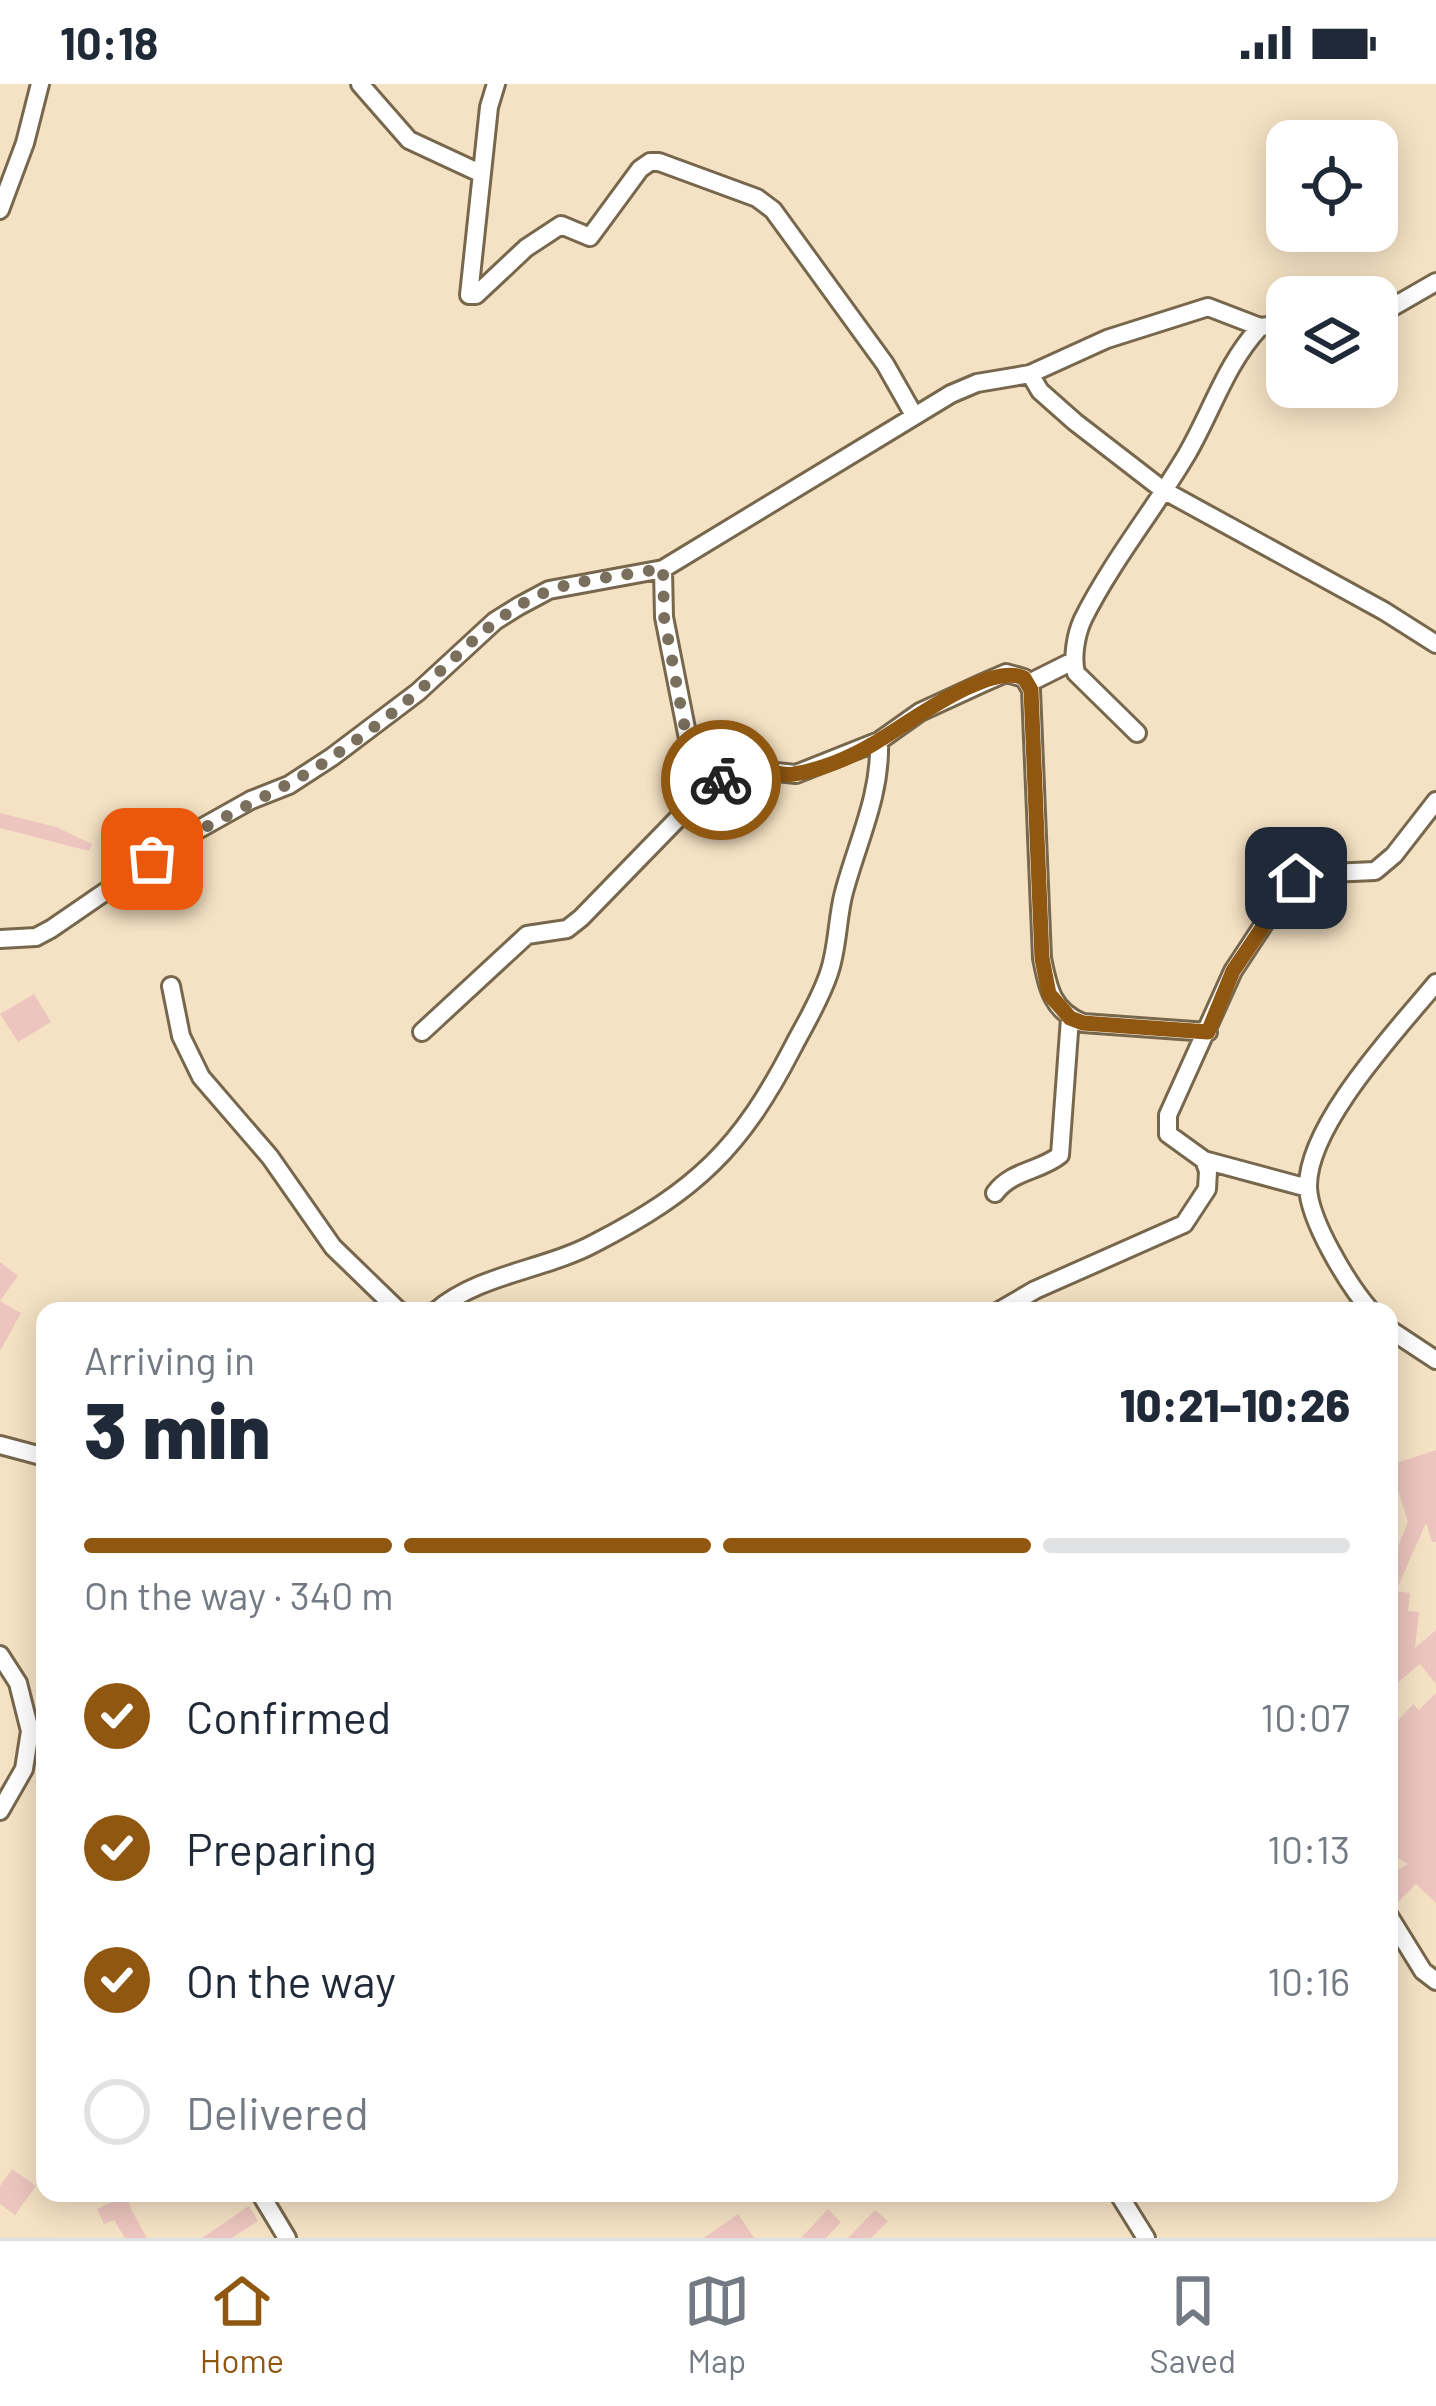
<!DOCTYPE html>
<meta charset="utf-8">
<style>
:root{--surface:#fff;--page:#f6f6f7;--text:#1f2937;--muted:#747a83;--line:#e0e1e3;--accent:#905711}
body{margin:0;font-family:Barlow,sans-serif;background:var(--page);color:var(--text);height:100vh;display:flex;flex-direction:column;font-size:45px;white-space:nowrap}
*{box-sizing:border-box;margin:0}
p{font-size:39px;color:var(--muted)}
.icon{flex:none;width:66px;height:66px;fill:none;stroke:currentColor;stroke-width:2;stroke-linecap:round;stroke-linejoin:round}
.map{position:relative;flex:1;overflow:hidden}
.sheet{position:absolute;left:36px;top:1218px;width:1362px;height:900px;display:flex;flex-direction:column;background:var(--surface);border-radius:24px;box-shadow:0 6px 30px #0003}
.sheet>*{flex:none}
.fabs{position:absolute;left:1266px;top:36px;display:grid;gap:24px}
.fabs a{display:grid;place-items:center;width:132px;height:132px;border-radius:24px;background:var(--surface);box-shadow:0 6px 30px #0003;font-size:60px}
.pin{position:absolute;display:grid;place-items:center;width:102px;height:102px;color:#fff;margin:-51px;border-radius:24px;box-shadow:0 6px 18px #0006}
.courier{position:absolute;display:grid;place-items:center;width:120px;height:120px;margin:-60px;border:9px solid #905711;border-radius:50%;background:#fff;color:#222;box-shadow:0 3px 15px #0007}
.summary em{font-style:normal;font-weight:800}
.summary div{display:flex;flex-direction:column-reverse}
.summary{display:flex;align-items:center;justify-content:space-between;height:204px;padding:0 48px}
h1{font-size:78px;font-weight:800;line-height:90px}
.bar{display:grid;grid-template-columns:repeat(4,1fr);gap:18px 12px;align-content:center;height:144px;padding:0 48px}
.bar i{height:15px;border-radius:9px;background:var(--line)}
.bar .current{background:var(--accent)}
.bar p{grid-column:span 4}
ol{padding:0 48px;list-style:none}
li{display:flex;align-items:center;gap:36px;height:132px}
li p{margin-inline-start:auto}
li .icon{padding:12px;border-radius:50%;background:var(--accent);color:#fff;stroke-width:4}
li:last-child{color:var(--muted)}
li i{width:66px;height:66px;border:6px solid var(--line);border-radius:50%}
.status{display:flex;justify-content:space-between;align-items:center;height:84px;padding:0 60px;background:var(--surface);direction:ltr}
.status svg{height:33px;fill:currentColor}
.menu{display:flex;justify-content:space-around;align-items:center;height:168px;border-top:3px solid var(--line);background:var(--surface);font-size:33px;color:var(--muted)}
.menu a{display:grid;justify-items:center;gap:6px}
.menu .current{color:var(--accent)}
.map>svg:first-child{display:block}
.building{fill:#ebc5be}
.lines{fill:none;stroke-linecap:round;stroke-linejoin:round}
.street-casing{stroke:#77674c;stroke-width:22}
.street{stroke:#fff;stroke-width:16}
.done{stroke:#7a6f5d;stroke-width:12;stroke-dasharray:0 21.6}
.route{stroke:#905711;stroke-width:15}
</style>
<div class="status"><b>10:18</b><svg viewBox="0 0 49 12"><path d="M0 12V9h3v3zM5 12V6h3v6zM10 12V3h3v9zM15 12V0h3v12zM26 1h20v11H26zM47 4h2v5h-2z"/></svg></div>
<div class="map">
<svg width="1436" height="2154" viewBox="0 0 1436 2154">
<rect width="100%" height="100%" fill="#f5e2c4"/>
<path class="building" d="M0 729 56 743 92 760 89 767 0 744Z
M34 910 51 938 18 958 0 930Z
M0 1178 18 1192 0 1217Z
M0 1217 21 1229 0 1267Z
M1436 1366V1458H1432L1426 1439 1396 1507 1410 1509 1408 1527 1419 1528 1415 1564 1436 1546V1600L1420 1580 1389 1606V1455L1398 1462 1408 1438 1390 1381Z
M1436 1609V1819L1416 1800 1395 1821 1389 1819V1791L1408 1780 1391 1770 1398 1758 1389 1754V1646L1413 1620 1419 1626Z
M12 2085 36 2102 15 2131 0 2120V2102Z
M126 2111 132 2127 147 2154H125L114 2136 104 2140 97 2125Z
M249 2122 258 2137 232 2154H202Z
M828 2125 841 2138 826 2154H801Z
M875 2126 888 2137 871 2154H848Z
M738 2130 754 2154H704Z"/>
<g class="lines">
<g class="street-casing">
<path id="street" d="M360 0 409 56 480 89
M496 0 489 23 469 211H476L526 164 561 141 590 153 640 85 650 78H659L757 114 773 126 885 280 914 331
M0 126 25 59 40 0
M1377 232 1436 198
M1030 290 1040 307 1075 338 1163 406 1384 527 1436 560
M1029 599 1073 577
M1137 649 1076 589C1072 573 1076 550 1083 535 1112 477 1154 426 1187 370 1213 325 1225 281 1260 243L1287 240
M696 704 746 685 796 690 879 657
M0 855 36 853 51 845 185 753 251 716 289 701 332 673 418 608 495 537 519 522 549 506 663 485 951 310 977 299 1030 290 1107 255 1208 223 1260 243
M171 902 181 952 201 993 270 1073 333 1163 399 1227
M422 948 527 851 567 845 581 834 690 722 696 695 664 533 663 485
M1308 1104 1204 1076 1168 1050V1031L1233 887 1291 799 1308 790 1375 787 1394 771 1436 717
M995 1109C1012 1086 1041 1087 1060 1071L1070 934
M436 1227C479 1190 545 1186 595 1159 696 1107 741 1064 793 963 806 938 820 916 829 889 838 863 837 834 844 808 858 756 881 711 879 657L920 628 983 599 1006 589 1024 594 1031 606 1042 874C1048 904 1052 927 1083 939L1208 948
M999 1227 1035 1206 1184 1140 1207 1105 1208 1087 1204 1076
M1371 1227C1349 1202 1309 1137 1308 1103 1307 1041 1398 945 1436 899
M1389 1245 1436 1276
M0 1361 45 1373
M0 1571 18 1599 30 1647
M0 1727 24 1685 30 1647 45 1649
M1389 1832 1423 1887 1436 1897
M260 2109 287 2154
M1118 2109 1146 2154"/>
</g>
<use href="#street" class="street"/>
</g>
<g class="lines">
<path class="done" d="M152 775C208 737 272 713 328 676 360 654 394 629 423 603 461 569 497 528 546 508 581 494 626 492 663 484L664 533 696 704 721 696"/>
<path class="route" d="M721 696C729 693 739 687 747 685 763 683 778 693 794 690 820 686 850 674 873 660 905 642 989 577 1024 594L1031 606 1042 874 1049 910 1070 934 1083 939 1208 948 1233 887 1296 794"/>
</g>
</svg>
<div class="fabs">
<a><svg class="icon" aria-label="locate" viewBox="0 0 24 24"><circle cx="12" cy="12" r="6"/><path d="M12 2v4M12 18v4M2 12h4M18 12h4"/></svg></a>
<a><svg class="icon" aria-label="layers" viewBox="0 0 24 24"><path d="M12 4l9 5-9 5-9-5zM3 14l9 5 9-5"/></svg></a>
</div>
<div class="pin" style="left:152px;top:775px;background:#ea580c"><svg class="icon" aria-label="bag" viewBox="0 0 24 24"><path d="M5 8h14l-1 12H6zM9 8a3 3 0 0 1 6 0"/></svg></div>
<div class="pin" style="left:1296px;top:794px;background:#1f2937"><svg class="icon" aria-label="home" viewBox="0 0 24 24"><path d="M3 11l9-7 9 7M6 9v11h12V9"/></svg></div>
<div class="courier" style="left:721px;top:696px"><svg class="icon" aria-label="bike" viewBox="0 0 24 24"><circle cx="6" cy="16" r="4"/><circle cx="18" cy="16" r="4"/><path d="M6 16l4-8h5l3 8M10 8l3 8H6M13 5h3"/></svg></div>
<section class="sheet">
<div class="summary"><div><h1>3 min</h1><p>Arriving in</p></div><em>10:21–10:26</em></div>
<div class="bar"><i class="current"></i><i class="current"></i><i class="current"></i><i></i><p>On the way · 340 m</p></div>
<ol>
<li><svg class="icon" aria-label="check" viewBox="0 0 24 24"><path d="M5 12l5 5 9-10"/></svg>Confirmed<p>10:07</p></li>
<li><svg class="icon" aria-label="check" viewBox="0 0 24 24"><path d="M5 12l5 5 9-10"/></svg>Preparing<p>10:13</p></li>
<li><svg class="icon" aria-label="check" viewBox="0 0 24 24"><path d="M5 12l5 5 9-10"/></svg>On the way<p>10:16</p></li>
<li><i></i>Delivered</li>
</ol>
</section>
</div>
<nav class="menu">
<a class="current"><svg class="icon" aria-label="home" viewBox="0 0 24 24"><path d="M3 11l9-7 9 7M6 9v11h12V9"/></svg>Home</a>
<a><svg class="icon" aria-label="map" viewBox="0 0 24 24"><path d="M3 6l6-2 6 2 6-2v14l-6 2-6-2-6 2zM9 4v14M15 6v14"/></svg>Map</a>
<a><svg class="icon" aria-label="saved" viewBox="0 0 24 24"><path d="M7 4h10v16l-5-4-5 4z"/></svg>Saved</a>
</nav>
